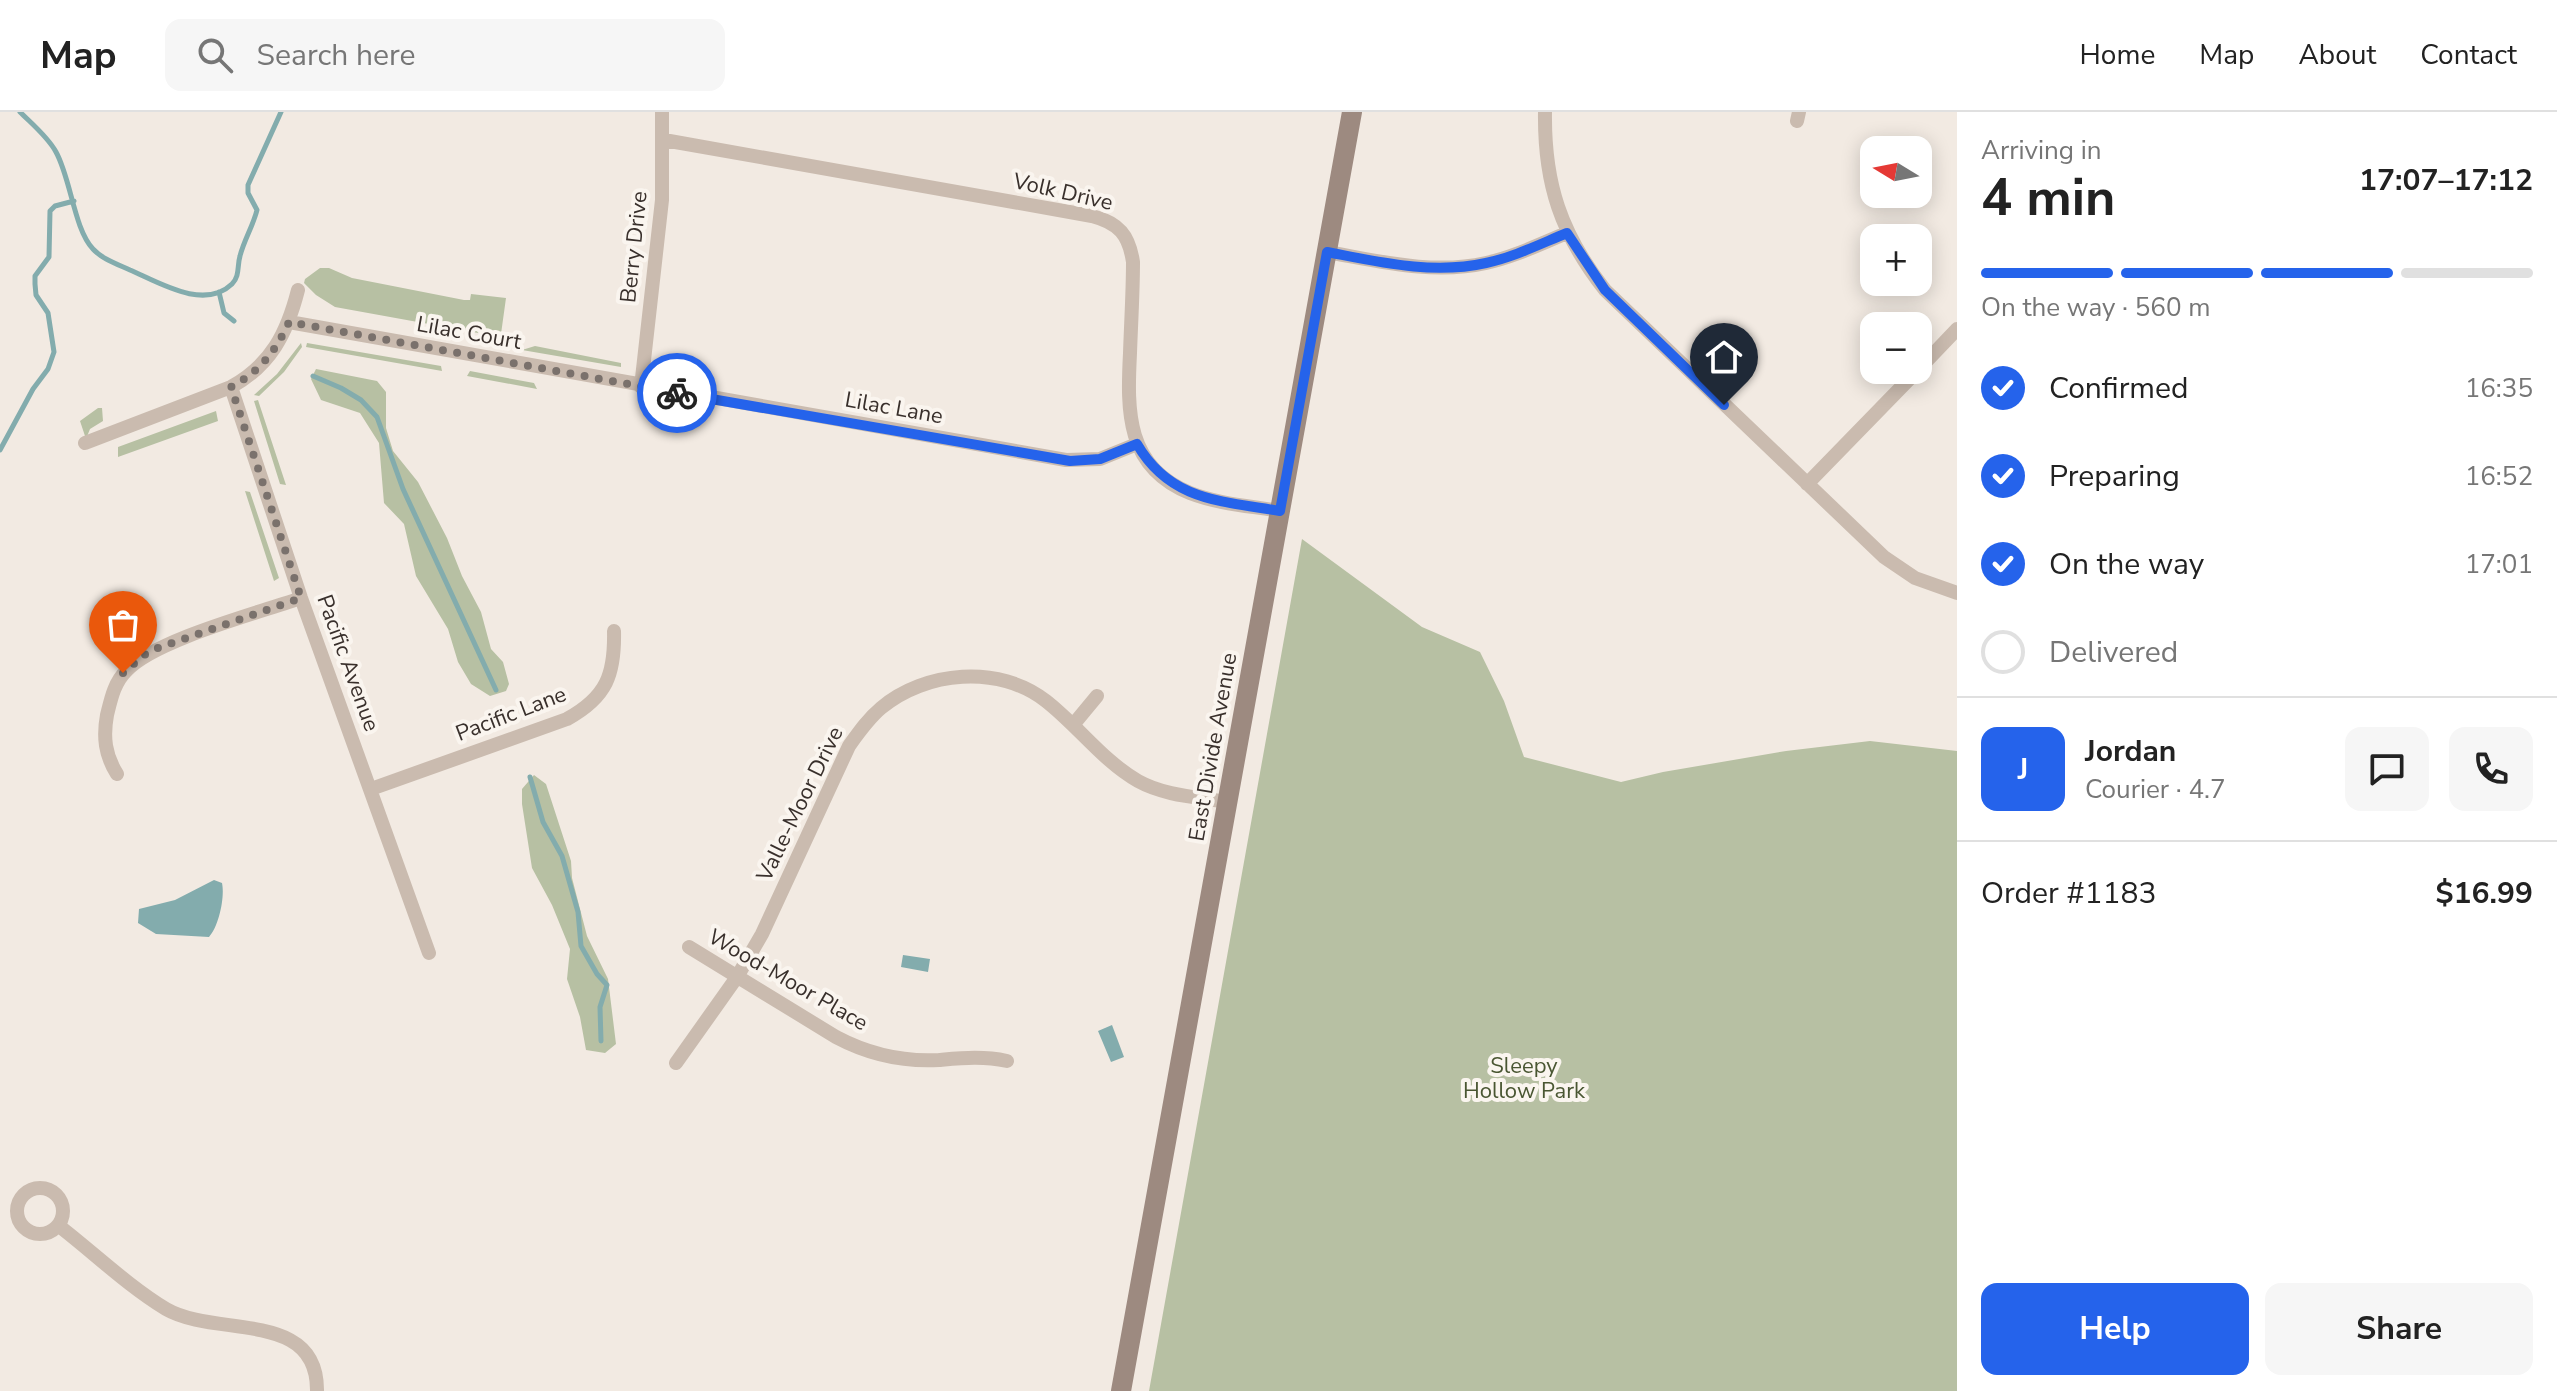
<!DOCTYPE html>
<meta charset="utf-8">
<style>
:root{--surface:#fff;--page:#f6f6f6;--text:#222;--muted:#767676;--line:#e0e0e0;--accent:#2563eb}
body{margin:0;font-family:"Nunito Sans",sans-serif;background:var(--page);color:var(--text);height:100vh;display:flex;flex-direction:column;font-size:30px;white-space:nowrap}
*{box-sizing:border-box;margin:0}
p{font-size:26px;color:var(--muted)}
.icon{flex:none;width:44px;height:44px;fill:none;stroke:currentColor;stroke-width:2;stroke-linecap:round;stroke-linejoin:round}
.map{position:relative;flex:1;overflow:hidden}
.side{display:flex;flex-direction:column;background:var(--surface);width:600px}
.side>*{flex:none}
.needle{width:52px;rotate:280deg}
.tools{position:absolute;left:1860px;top:24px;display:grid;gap:16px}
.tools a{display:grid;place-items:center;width:72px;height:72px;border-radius:16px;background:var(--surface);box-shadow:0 4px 20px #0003;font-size:40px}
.pin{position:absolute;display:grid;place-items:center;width:68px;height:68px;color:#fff;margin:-82px -34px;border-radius:50% 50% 50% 0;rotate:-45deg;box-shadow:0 0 8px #0007}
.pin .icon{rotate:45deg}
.courier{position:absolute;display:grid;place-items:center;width:80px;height:80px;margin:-40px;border:6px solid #2563eb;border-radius:50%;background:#fff;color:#222;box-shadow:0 2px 10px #0007}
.head em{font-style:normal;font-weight:700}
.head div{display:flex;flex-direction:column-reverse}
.head{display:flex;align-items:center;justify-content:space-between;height:136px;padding:0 24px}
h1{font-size:52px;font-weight:700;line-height:60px}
.bar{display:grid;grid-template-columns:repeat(4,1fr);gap:12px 8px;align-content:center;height:96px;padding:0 24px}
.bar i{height:10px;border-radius:6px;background:var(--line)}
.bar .active{background:var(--accent)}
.bar p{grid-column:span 4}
.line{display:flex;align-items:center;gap:20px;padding:0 24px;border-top:2px solid var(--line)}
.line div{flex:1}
.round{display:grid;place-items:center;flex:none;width:84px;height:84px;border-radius:16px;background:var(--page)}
ol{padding:0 24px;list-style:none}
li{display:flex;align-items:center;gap:24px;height:88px}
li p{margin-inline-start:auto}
li .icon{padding:8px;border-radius:50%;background:var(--accent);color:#fff;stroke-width:4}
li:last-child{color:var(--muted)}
li i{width:44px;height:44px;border:4px solid var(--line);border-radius:50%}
.cta{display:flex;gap:16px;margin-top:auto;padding:16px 24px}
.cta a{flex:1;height:92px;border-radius:16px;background:var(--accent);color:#fff;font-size:32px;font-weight:700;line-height:92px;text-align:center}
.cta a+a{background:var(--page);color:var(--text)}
header{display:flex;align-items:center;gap:48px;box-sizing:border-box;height:112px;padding:0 40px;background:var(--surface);border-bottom:2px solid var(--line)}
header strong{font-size:38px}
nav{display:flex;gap:44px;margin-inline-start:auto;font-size:28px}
.search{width:560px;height:72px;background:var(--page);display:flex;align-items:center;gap:20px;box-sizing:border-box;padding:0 28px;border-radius:16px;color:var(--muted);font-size:30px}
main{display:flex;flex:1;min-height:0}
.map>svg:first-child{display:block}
.green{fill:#b7c0a3}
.water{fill:#83acad}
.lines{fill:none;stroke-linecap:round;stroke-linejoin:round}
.stream{stroke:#83acad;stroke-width:5}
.street{stroke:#cabbaf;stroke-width:14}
.secondary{stroke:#9d8a80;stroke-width:20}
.done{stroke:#7a716c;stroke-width:8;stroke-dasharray:0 14.4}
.route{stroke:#2563eb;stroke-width:10}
.labels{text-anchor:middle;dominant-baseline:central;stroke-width:8;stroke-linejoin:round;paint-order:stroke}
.street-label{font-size:22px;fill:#39302c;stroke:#faf5ef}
.park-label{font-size:22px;fill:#495632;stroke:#faf5ef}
</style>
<header>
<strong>Map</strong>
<div class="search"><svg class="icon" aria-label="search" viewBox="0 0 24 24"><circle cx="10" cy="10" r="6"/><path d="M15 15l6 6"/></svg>Search here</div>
<nav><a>Home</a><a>Map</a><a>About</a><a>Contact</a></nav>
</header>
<main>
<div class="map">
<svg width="1957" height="1279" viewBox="0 0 1957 1279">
<rect width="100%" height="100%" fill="#f2eae2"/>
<path class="green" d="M320 156H329L352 166 464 188H470L471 182 506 186 501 222 522 225V229L335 195 316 183 304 171 305 167Z
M301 231 302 235 284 260 259 284 254 283 277 262Z
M307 231 441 254 442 259 306 235Z
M535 234 621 251V255L522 238Z
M316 257 377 269 386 280V316L393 339 418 370 447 426 462 464 481 500 491 537 503 550 509 572 506 579 490 584 471 572 458 550 448 517 416 464 404 412 384 391 379 331 360 301 321 288 311 267Z
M470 259 534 271 537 277 467 264Z
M258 288 286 373 280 372 254 289Z
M98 296H102L103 309 90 317 86 327 80 309Z
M216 299 218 309 118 345V335Z
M245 379 250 380 279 466 274 469Z
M1302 427 1422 515 1480 540 1504 589 1524 645 1621 670 1663 660 1786 639 1870 629 1957 639V1279H1149Z
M534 663 546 672 571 749 572 766 587 824 608 867 616 932 605 941 586 938 580 905 567 867 570 837 552 793 532 756 522 692V677Z"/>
<path class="water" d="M214 768 222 771C225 785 219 814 209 825L156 822 138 811 139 797 175 788Z
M903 843 930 847 928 860 901 855Z
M1112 913 1124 945 1111 950 1098 919Z"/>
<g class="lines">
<path class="stream" d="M20 0C32 12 48 25 56 40 71 67 74 117 93 137 102 147 117 152 130 158 158 170 204 199 232 172 240 164 237 154 240 144 244 128 253 114 257 98L248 81V73L281 0
M219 180 224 201 234 209
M313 264 341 276 361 288 377 305 403 377 496 578
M0 338 33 277 48 257 54 240 48 201 36 183 35 172V164L49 145 50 99 55 94 74 89
M530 665 543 710 562 744 578 800 581 834 597 862 607 873 600 895 601 929"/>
<path class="street" d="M1545 0C1544 72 1561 122 1605 178L1884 445 1915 466 1957 481
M1797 9 1799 0
M664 28 1092 104C1119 111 1129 123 1133 150 1133 180 1131 211 1130 241 1127 300 1126 355 1190 381 1218 392 1251 394 1280 399
M1327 140C1379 149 1433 163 1486 151 1514 145 1540 132 1567 121
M289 210 1066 348 1100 347 1137 332
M1918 258 1957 217
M231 275 301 486 429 841
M641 275 662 88V0
M85 331 231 275C271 253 287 221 298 178
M1807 372 1918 258
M1073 613 1097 584
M117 662C105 643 103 625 107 603 111 587 114 571 126 559 154 528 258 501 301 486
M371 677 567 607C607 585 615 562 614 519
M689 835 836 925C868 942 903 950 939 948 963 946 983 944 1007 949
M676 951 737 865 762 822 849 634C859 620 868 607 881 596 925 559 999 552 1046 589 1078 614 1103 649 1138 669 1165 684 1198 685 1227 690
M17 1099a23 23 0 1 1 46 0a23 23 0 1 1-46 0Z
M59 1114C94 1141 128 1174 166 1197 216 1226 318 1197 317 1279"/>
<path class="secondary" d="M1121 1279 1352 0"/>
</g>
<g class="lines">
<path class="done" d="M123 561 144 543 158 536 301 486 231 275C259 260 276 239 289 210L677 281"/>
<path class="route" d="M677 281 1070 349 1100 347 1137 332C1170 389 1221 389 1280 399L1327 140C1379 150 1433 163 1486 151 1514 145 1540 132 1567 121L1605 178 1724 293"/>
</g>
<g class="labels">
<g class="street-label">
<text transform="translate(1063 80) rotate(13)">Volk Drive</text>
<text transform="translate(634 135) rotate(-84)">Berry Drive</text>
<text transform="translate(469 221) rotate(10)">Lilac Court</text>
<text transform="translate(894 296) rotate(10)">Lilac Lane</text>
<text transform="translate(348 551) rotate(70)">Pacific Avenue</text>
<text transform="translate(511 602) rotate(-21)">Pacific Lane</text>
<text transform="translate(1213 635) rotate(-80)">East Divide Avenue</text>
<text transform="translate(800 692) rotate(-64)">Valle-Moor Drive</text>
<text transform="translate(788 868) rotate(30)">Wood-Moor Place</text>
</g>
<g class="park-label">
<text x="1524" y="954">Sleepy<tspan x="1524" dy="25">Hollow Park</tspan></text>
</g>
</g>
</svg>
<div class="tools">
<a><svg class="needle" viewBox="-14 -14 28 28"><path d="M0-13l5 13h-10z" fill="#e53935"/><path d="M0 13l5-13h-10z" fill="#767676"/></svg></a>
<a>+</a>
<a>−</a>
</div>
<div class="pin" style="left:123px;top:561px;background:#ea580c"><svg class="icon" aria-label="bag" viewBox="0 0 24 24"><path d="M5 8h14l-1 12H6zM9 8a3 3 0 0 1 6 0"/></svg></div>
<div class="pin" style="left:1724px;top:293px;background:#1f2937"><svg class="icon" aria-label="home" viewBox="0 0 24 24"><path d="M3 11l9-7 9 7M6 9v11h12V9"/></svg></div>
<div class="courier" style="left:677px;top:281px"><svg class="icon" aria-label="bike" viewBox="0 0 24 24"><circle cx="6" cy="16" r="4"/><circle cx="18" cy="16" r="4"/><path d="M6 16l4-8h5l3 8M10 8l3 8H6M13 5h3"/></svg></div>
</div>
<section class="side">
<div class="head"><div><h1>4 min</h1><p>Arriving in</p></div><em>17:07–17:12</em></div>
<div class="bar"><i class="active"></i><i class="active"></i><i class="active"></i><i></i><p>On the way · 560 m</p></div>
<ol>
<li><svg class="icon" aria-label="check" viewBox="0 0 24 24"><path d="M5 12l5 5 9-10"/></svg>Confirmed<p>16:35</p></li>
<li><svg class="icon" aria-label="check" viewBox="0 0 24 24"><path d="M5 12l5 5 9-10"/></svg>Preparing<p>16:52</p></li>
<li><svg class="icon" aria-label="check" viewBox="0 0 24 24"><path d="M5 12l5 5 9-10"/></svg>On the way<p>17:01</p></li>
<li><i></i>Delivered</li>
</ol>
<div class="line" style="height:144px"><b class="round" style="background:var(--accent);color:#fff">J</b><div><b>Jordan</b><p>Courier · 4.7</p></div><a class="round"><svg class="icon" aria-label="chat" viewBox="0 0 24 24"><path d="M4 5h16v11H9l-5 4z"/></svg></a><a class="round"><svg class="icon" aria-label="phone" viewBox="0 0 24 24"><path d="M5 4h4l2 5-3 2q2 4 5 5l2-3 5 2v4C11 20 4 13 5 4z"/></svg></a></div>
<div class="line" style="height:104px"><div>Order #1183</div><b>$16.99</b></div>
<div class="cta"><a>Help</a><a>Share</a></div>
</section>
</main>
